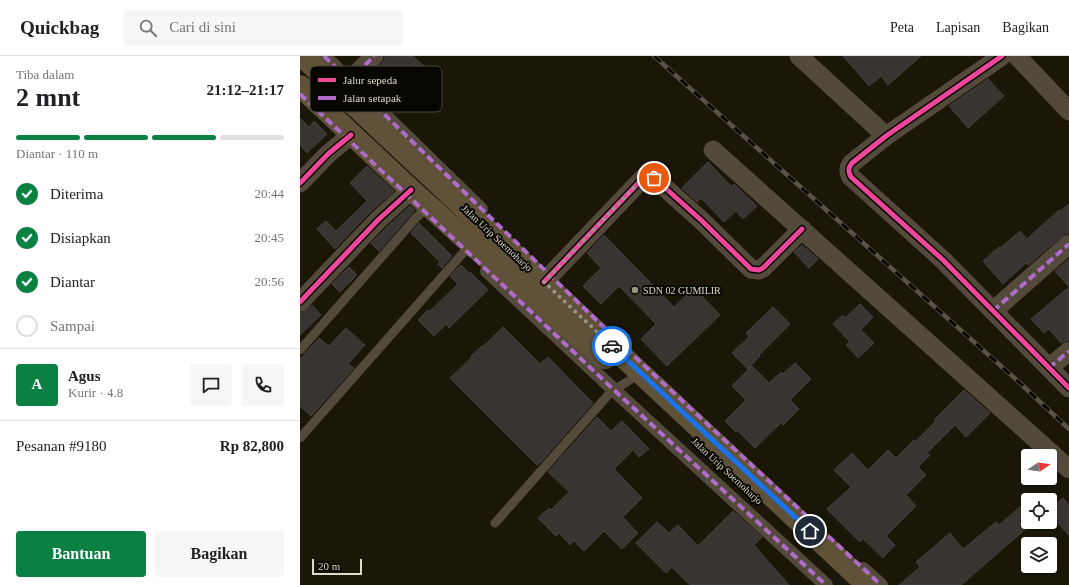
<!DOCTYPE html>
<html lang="id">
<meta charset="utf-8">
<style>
:root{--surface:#fff;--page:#f6f6f6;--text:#202124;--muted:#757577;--line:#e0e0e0;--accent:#0b8043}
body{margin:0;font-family:Georgia,serif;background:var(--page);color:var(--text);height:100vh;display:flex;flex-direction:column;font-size:15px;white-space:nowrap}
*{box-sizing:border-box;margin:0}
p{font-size:13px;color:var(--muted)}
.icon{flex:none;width:22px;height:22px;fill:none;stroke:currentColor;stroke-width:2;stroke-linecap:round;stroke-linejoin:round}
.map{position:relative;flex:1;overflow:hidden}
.sheet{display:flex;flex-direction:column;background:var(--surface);width:300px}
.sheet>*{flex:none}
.needle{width:26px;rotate:77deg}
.tools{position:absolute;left:721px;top:393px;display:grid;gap:8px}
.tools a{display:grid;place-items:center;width:36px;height:36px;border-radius:4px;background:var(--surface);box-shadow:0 1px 3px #0004;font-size:20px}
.scale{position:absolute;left:12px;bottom:10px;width:50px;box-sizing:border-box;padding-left:4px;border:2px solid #dedaca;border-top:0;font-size:11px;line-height:14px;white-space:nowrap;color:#dedaca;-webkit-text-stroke:3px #080600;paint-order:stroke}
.pin{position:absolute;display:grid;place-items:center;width:34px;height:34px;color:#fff;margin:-17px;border:2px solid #fff;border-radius:50%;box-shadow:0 1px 4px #0007}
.courier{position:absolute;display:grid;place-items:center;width:40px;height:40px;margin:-20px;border:3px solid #1a73e8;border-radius:50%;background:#fff;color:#222;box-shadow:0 1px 5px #0007}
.overview em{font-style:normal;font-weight:700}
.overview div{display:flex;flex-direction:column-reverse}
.overview{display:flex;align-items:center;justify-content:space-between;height:68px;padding:0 16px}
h1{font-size:26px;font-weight:700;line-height:30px}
.bar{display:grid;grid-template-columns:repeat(4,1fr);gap:6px 4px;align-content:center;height:48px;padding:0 16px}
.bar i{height:5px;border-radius:3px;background:var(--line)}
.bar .on{background:var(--accent)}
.bar p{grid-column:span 4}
.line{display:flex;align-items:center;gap:10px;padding:0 16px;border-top:1px solid var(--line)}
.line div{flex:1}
.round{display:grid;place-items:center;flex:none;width:42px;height:42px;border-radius:4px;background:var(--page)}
ol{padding:0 16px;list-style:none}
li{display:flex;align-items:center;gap:12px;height:44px}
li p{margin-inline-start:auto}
li .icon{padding:4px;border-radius:50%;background:var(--accent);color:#fff;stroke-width:4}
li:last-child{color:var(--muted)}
li i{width:22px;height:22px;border:2px solid var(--line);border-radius:50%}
.cta{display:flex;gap:8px;margin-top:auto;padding:8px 16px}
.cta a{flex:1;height:46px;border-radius:4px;background:var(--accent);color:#fff;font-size:16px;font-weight:700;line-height:46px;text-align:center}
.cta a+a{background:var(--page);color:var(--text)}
header{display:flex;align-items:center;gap:24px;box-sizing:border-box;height:56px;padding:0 20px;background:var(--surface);border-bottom:1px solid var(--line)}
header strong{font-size:19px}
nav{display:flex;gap:22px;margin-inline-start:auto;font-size:14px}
.search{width:280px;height:36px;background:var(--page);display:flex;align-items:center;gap:10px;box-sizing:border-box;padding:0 14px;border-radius:4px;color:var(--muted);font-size:15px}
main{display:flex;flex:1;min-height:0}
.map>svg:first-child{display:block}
.building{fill:#383432;stroke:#43403d}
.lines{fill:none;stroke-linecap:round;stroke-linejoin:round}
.service{stroke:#534a3c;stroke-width:9}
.pedestrian{stroke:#534a3c;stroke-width:14}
.minor{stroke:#534a3c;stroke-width:19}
.trunk{stroke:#605239;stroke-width:22}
.rail-casing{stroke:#595248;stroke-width:4.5}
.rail{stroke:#080600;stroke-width:3;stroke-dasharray:9;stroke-linecap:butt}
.quiet{stroke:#b06ccc;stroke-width:4;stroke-dasharray:8 4;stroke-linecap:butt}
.cycleway-casing{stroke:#080600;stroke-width:8}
.cycleway{stroke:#ed469a;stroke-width:5}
.done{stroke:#999586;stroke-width:4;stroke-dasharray:0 7.2}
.route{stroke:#1a73e8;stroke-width:5}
.poi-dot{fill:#999586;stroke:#080600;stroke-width:1.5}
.labels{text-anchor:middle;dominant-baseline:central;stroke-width:4;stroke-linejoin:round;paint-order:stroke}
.street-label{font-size:10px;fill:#dedaca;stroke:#080600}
.poi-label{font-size:10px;fill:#dedaca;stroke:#080600;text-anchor:start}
.key{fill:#080600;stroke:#48463d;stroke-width:1}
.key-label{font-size:11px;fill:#dedaca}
</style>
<header>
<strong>Quickbag</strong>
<div class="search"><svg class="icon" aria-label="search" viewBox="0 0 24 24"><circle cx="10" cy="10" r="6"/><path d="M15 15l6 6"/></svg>Cari di sini</div>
<nav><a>Peta</a><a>Lapisan</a><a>Bagikan</a></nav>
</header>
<main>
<section class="sheet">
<div class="overview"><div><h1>2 mnt</h1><p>Tiba dalam</p></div><em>21:12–21:17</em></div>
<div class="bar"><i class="on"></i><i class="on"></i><i class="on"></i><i></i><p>Diantar · 110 m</p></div>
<ol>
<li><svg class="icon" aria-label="check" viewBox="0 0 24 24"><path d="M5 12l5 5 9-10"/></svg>Diterima<p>20:44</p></li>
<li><svg class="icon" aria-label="check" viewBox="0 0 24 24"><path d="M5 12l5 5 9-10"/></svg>Disiapkan<p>20:45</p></li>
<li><svg class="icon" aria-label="check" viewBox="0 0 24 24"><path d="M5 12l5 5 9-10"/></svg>Diantar<p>20:56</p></li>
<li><i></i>Sampai</li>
</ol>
<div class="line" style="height:72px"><b class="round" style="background:var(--accent);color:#fff">A</b><div><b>Agus</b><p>Kurir · 4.8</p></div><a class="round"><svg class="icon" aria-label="chat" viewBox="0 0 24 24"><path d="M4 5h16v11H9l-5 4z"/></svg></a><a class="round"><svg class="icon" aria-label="phone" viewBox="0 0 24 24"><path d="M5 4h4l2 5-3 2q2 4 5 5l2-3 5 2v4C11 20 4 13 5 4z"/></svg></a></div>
<div class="line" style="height:52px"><div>Pesanan #9180</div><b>Rp 82,800</b></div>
<div class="cta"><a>Bantuan</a><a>Bagikan</a></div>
</section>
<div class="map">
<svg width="769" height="529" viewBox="0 0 769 529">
<rect width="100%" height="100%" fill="#1a1608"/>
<path class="building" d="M85 0H113L129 15 113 30 104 22 93 33 75 15 82 7 85 3Z
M543 0H621L588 29 581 20 569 30Z
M688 23 704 40 668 72 649 50Z
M0 62 9 71 14 65 27 78 7 97 0 89Z
M408 106 432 131 434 128 457 150 443 163 436 155 424 166 401 142 397 146 382 132Z
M67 110 94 135 70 156 35 193 17 173 26 165 36 175 67 145 50 127Z
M769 148V177H766L762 180 728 209 726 207 703 228 683 205 699 191 700 192 720 175 727 183 759 154 760 155Z
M110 150 115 154 79 195 71 187 86 172Z
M119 167 152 200 142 212 138 208 140 206 111 177Z
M304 179 374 251 394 232 420 259 367 310 341 283 356 268 319 230 301 248 283 230 301 212 287 197Z
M502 189 518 203 509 212 494 196Z
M769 203V231L755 215Z
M161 209 169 217 170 216 188 234 149 272 146 268 134 280 118 264 128 254 129 256 158 228 150 220Z
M49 211 57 219 40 236 32 228Z
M769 231V284H767L761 287 749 273 744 277 731 263Z
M560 248 573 261 561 274 574 287 558 302 546 289 550 286 533 268 543 259 545 262Z
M12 249 21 259 0 279V257L3 256Z
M473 251 490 268 459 299 460 300 448 313 432 297 449 281 446 277Z
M203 271 240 308 248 301 293 347 240 407V406L237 409 150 322 172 301 171 300 183 289 184 290Z
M46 272 65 289 48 308 54 312 11 360 0 350V303L19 282 29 290Z
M495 307 511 323 490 344 499 353 483 369 481 367 455 392 437 374 436 376 425 365 446 344 432 330 452 310 469 327 481 316 483 318Z
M664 334 690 357 666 381 655 369 627 397 630 399 618 411 626 419 606 439 616 450 586 480 595 489 583 502 563 483 560 486 527 453 551 431 534 414 552 397 568 414 588 394 596 402 614 384 616 385 636 365 634 364Z
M297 361 311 375 322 365 349 393 339 401 333 394 314 413 342 442 323 461 338 477 322 493 304 475 284 495 274 485 270 489 259 477 256 480 238 462 249 452 251 454 269 436 248 416Z
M763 442 769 449V480L750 457V453Z
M728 444V471L661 529H599L620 511 616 506 650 477 663 493 696 466 699 469Z
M433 455 462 481 454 489 489 529H390L372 511 366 517 336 487 357 466 369 477 378 469 398 490Z"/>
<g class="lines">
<path class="service" d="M0 294 115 163 128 150
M0 382 171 188
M195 467 309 338 314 334 330 324"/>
<path class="pedestrian" d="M24 0 181 153
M187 215 314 334 526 529
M563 513 581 529"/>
<path class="minor" d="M499 0 586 80
M702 0 586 80 552 107C548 112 548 115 551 121L643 204 769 332
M717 0 769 55
M40 35 74 0
M413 94 769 413
M0 127 28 98 51 79
M244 226 344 121C349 119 350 120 354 122L401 164 451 213 459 214 463 212 502 173
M0 246 78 164 111 134
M693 255 769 188
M749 312 769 295"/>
<path class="trunk" d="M2 0 567 529
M0 30 111 134 171 188 305 302"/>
<g class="rail-casing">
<path id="rail" d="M354 0 721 328 769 373"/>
</g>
<use href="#rail" class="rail"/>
<path class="quiet" d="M24 0 322 289 581 529
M40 35 74 0
M0 38 314 334 526 529
M693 255 769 188
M749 312 769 295"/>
<g class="cycleway-casing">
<path id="cycleway" d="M702 0 586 80 552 107C548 112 548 115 551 121L643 204 769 332
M0 127 28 98 51 79
M244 226 344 121C349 119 350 120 354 122L401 164 451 213 459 214 463 212 502 173
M0 246 78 164 111 134"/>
</g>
<use href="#cycleway" class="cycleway"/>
</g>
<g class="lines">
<path class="done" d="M312 290 244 226 344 121C349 119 350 120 354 122"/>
<path class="route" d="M312 290 510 475"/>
</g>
<circle class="poi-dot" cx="335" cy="234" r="4"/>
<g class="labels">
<g class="street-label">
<text transform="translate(197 182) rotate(43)">Jalan Urip Soemoharjo</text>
<text transform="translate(427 415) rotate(43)">Jalan Urip Soemoharjo</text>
</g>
<g class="poi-label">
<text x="343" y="234">SDN 02 GUMILIR</text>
</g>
</g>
<rect x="10" y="10" width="132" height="46" rx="6" class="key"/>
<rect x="18" y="22" width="18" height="4" fill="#ed469a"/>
<rect x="18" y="40" width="18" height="4" fill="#b06ccc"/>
<g class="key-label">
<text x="43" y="28">Jalur sepeda</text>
<text x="43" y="46">Jalan setapak</text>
</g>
</svg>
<div class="tools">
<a><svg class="needle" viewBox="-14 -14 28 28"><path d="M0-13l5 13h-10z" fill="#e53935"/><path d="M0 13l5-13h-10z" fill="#757577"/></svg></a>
<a><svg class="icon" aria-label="locate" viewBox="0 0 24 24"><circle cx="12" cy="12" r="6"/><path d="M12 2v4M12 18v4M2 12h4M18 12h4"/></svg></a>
<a><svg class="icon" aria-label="layers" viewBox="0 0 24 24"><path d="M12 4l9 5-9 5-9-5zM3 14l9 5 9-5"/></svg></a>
</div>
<div class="scale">20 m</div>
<div class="pin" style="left:354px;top:122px;background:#ea580c"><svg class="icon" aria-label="bag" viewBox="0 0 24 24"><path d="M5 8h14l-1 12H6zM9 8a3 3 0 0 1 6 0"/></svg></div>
<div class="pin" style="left:510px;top:475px;background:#1f2937"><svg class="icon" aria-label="home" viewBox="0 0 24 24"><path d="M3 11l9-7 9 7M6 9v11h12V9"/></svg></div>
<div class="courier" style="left:312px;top:290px"><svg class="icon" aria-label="car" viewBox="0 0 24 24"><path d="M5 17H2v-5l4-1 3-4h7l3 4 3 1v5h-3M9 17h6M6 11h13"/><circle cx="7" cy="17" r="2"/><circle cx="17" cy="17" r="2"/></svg></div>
</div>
</main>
